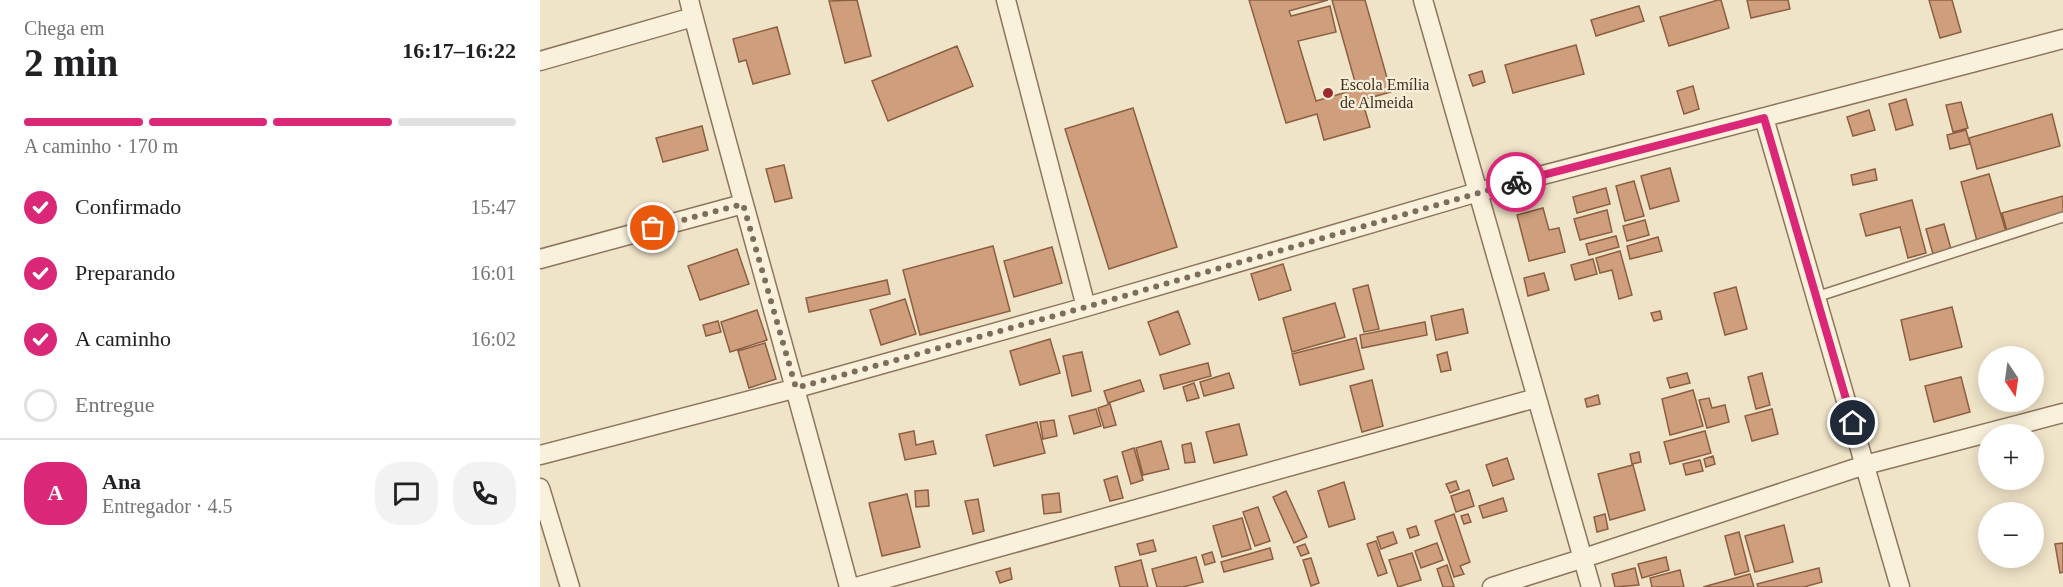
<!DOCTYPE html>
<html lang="pt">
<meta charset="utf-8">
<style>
:root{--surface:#fff;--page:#f2f2f2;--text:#202124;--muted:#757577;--line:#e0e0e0;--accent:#db2777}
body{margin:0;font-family:"Times New Roman",serif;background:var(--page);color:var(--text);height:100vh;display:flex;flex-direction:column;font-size:22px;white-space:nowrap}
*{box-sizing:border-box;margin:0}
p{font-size:20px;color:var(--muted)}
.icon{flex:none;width:33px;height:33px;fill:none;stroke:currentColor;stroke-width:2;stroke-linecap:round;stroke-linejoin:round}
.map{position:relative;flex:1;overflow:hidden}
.panel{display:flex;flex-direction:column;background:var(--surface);width:540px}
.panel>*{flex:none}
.needle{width:39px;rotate:167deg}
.buttons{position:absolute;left:1438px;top:346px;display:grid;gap:12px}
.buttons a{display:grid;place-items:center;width:66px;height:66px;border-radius:50%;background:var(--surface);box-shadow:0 3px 15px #0003;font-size:30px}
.pin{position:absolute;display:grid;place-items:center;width:51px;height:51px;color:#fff;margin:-26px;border:3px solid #fff;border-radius:50%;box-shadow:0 2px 6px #0007}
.courier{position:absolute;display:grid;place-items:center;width:60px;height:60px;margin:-30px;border:4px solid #db2777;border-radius:50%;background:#fff;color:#222;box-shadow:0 2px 8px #0007}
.headline em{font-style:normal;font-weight:700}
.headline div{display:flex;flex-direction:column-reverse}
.headline{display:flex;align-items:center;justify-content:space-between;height:102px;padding:0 24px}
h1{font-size:39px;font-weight:700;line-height:45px}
.bar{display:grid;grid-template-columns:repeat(4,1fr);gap:9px 6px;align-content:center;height:72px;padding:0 24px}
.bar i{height:8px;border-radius:4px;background:var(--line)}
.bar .current{background:var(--accent)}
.bar p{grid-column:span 4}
.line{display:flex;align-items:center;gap:15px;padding:0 24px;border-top:2px solid var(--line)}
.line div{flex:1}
.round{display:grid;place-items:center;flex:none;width:63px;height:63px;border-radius:24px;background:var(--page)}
ol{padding:0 24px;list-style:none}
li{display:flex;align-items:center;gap:18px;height:66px}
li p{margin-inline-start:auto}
li .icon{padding:6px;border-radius:50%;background:var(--accent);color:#fff;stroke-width:4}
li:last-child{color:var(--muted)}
li i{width:33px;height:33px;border:3px solid var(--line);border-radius:50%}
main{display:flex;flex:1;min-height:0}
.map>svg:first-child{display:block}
.building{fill:#cf9f7d;stroke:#8d5f41;stroke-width:1.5}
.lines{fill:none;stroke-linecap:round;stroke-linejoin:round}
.lane-casing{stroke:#8d765c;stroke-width:12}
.street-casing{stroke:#8d765c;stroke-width:21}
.lane{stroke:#faf1dc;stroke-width:9}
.street{stroke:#faf1dc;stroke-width:18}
.done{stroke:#7c6e5b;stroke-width:6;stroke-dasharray:0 10.8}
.route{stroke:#db2777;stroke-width:8}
.poi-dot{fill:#9e2a2b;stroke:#f7eed8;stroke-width:2}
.labels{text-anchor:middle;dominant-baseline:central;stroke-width:4.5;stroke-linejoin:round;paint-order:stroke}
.poi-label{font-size:16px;fill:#3d2e20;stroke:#f7eed8;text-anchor:start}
</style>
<main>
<section class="panel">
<div class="headline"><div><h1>2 min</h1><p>Chega em</p></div><em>16:17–16:22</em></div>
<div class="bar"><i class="current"></i><i class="current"></i><i class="current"></i><i></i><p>A caminho · 170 m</p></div>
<ol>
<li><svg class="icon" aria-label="check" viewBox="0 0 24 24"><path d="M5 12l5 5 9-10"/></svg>Confirmado<p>15:47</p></li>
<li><svg class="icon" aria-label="check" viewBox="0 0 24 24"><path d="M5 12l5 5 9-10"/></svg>Preparando<p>16:01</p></li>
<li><svg class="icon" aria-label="check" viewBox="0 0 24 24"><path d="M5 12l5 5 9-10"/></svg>A caminho<p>16:02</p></li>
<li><i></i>Entregue</li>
</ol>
<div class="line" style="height:108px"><b class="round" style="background:var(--accent);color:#fff">A</b><div><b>Ana</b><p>Entregador · 4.5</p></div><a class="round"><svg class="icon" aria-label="chat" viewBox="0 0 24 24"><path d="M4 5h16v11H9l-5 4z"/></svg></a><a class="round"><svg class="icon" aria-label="phone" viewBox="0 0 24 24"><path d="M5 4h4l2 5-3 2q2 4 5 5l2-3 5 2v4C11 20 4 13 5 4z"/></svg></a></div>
</section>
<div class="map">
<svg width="1523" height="587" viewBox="0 0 1523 587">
<rect width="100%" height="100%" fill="#f0e4c8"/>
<path class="building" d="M317 0 331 56 305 63 289 1Z
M709 0H788L749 11 751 16 790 6 796 32 758 41 776 101 817 89 792 0H825L851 92 822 100 830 127 784 140 777 114 746 123Z
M1178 0H1181L1189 28 1129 46 1120 17Z
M1207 0H1248L1250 9 1211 18Z
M1389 0H1412L1421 32 1400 38Z
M1099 6 1104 21 1056 36 1051 20Z
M237 27 250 74 213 84 206 60 199 62 193 39Z
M1036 45 1044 74 973 93 965 65Z
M417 46 433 86 348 121 332 81Z
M942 71 945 82 933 86 929 75Z
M1153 86 1159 109 1144 114 1137 91Z
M1366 99 1373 125 1356 130 1349 104Z
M1421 102 1428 128 1413 132 1406 105Z
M593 108 637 247 569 269 525 129Z
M1329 110 1335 130 1313 136 1307 117Z
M1512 114 1520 146 1437 169 1429 138Z
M162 126 168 150 123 162 116 138Z
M1426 130 1430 144 1410 149 1407 135Z
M244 165 252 198 235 202 226 169Z
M1130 168 1139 201 1110 209 1101 176Z
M1335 169 1337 180 1313 185 1311 175Z
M1449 174 1466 232 1437 241 1421 182Z
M1094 181 1104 216 1085 221 1076 186Z
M1066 188 1070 204 1037 213 1033 197Z
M1523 196V216L1467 231 1462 213Z
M1372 200 1386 253 1368 258 1360 227 1326 236 1320 214Z
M1003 208 1009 230 1019 228 1025 252 989 261 977 215Z
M1067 210 1072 232 1040 240 1034 219Z
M1105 220 1109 235 1087 241 1083 226Z
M1404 224 1411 249 1393 254 1386 229Z
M1076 236 1079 247 1049 255 1046 244Z
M1118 237 1122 251 1090 259 1087 246Z
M453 246 470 311 380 335 363 270Z
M512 247 522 283 474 297 464 261Z
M197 249 209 284 160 300 148 266Z
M1080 251 1092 295 1079 299 1072 270 1060 273 1056 258Z
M1053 259 1057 274 1035 280 1031 265Z
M743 264 751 290 719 300 711 274Z
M1004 273 1009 290 988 296 984 278Z
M347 280 350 294 269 312 266 298Z
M828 285 839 329 824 332 813 289Z
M1196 287 1207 329 1185 335 1174 293Z
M365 299 376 334 341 345 330 310Z
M795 303 805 337 752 352 743 318Z
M1412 307 1422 347 1370 360 1361 320Z
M923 309 928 333 896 340 891 316Z
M217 310 227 340 190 352 181 322Z
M638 311 650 344 620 355 608 322Z
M1120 311 1122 319 1114 321 1111 313Z
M178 321 181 332 166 336 163 325Z
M885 322 887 335 822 348 820 335Z
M816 338 824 369 760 385 752 354Z
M510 339 520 373 480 385 470 351Z
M225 343 236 379 209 388 198 351Z
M542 352 551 391 532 396 523 356Z
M907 352 911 370 901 372 897 355Z
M668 363 671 376 624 389 620 375Z
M689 373 694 388 664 396 660 382Z
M1147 373 1150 383 1130 388 1127 378Z
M1222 373 1230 405 1216 409 1208 377Z
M1421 377 1430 412 1394 422 1385 386Z
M600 380 604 391 568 403 564 391Z
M832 380 843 426 822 432 810 386Z
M654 383 659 398 647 401 643 387Z
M1153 390 1163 426 1130 435 1122 399Z
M1058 395 1060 404 1047 407 1045 399Z
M1169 398 1172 408 1185 405 1189 422 1167 428 1159 400Z
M570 404 576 425 564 428 558 408Z
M556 409 561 426 534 434 529 416Z
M1232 409 1238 434 1212 441 1205 416Z
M514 420 517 436 503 439 500 422Z
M497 422 505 453 454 466 446 435Z
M699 424 707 455 674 463 666 432Z
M374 431 376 445 393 441 396 454 365 460 359 434Z
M1165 431 1171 453 1130 464 1124 442Z
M621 441 629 469 603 475 596 448Z
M651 443 655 462 645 463 642 445Z
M594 448 603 480 591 484 582 452Z
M1099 452 1101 462 1092 464 1090 454Z
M1173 456 1175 464 1166 467 1164 459Z
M967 458 974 479 953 486 946 465Z
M1160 460 1163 471 1146 475 1143 464Z
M1093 465 1105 510 1070 520 1058 474Z
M577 476 583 498 570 501 564 480Z
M916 481 919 489 910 493 906 484Z
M804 482 815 519 789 527 778 491Z
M388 490 389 506 376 507 375 491Z
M929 490 934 506 916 512 911 496Z
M746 491 767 537 754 543 733 497Z
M519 493 521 512 504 514 502 495Z
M367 494 380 547 342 556 329 503Z
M963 498 967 511 943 518 939 506Z
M438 499 444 531 433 534 425 501Z
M718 507 730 541 715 546 703 512Z
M914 514 930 562 920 566 924 574 914 577 895 521Z
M928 514 931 522 924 524 921 516Z
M1065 514 1068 529 1057 532 1054 517Z
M702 518 711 549 682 557 673 526Z
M1244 525 1253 562 1215 572 1205 536Z
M876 526 879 535 870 538 867 529Z
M853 532 857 543 841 549 837 537Z
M1199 532 1209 571 1195 575 1185 536Z
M613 540 616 551 600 555 597 544Z
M836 541 847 573 838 576 827 544Z
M897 543 903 560 881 568 875 551Z
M1523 543V572L1520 573 1515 544Z
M765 544 769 553 761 556 757 547Z
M730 548 733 559 684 572 681 562Z
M672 552 675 562 665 565 662 555Z
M872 553 881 580 858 587 849 560Z
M656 557 663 582 643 587H617L612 569Z
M1126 557 1129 570 1102 578 1098 564Z
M771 558 779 583 771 586 763 560Z
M601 560 608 587H580L575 567Z
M907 565 914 586 912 587H903L897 569Z
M470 568 472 579 460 583 456 572Z
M1095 568 1099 585 1075 587 1072 574Z
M1279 568 1282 582 1264 587H1218L1217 584Z
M1140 570 1144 587H1112L1110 578Z
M1210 574 1214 587H1163Z"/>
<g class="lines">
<g class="lane-casing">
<path id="lane" d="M1276 297 1523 217"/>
</g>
<g class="street-casing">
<path id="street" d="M149 0C200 196 257 391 309 587
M466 0 546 307
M883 0 1051 587
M0 61 153 17
M1224 118 1360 587
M0 259 203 204
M0 455 257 388 546 307 938 192 1523 39
M0 488 30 587
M316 587 996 398
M952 587 1041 559 1325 465 1523 413"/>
</g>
<use href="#lane" class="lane"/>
<use href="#street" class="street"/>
</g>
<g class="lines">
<path class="done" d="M113 228 203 204 256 388 546 307 976 182"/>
<path class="route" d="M976 182 1224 118 1313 423"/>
</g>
<circle class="poi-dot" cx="788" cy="93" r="6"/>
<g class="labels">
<g class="poi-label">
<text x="800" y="84">Escola Emília<tspan x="800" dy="18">de Almeida</tspan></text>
</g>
</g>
</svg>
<div class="buttons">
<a><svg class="needle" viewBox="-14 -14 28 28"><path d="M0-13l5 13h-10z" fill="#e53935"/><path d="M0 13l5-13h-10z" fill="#757577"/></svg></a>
<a>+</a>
<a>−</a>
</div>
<div class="pin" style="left:113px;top:228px;background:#ea580c"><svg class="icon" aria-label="bag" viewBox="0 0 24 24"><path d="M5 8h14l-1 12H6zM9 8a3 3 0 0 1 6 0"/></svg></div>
<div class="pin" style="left:1313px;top:423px;background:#1f2937"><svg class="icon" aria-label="home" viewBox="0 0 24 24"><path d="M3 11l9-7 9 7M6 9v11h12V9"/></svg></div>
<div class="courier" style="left:976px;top:182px"><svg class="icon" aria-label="bike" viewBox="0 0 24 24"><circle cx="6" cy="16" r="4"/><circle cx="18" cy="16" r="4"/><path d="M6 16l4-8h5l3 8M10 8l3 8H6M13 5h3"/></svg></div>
</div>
</main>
